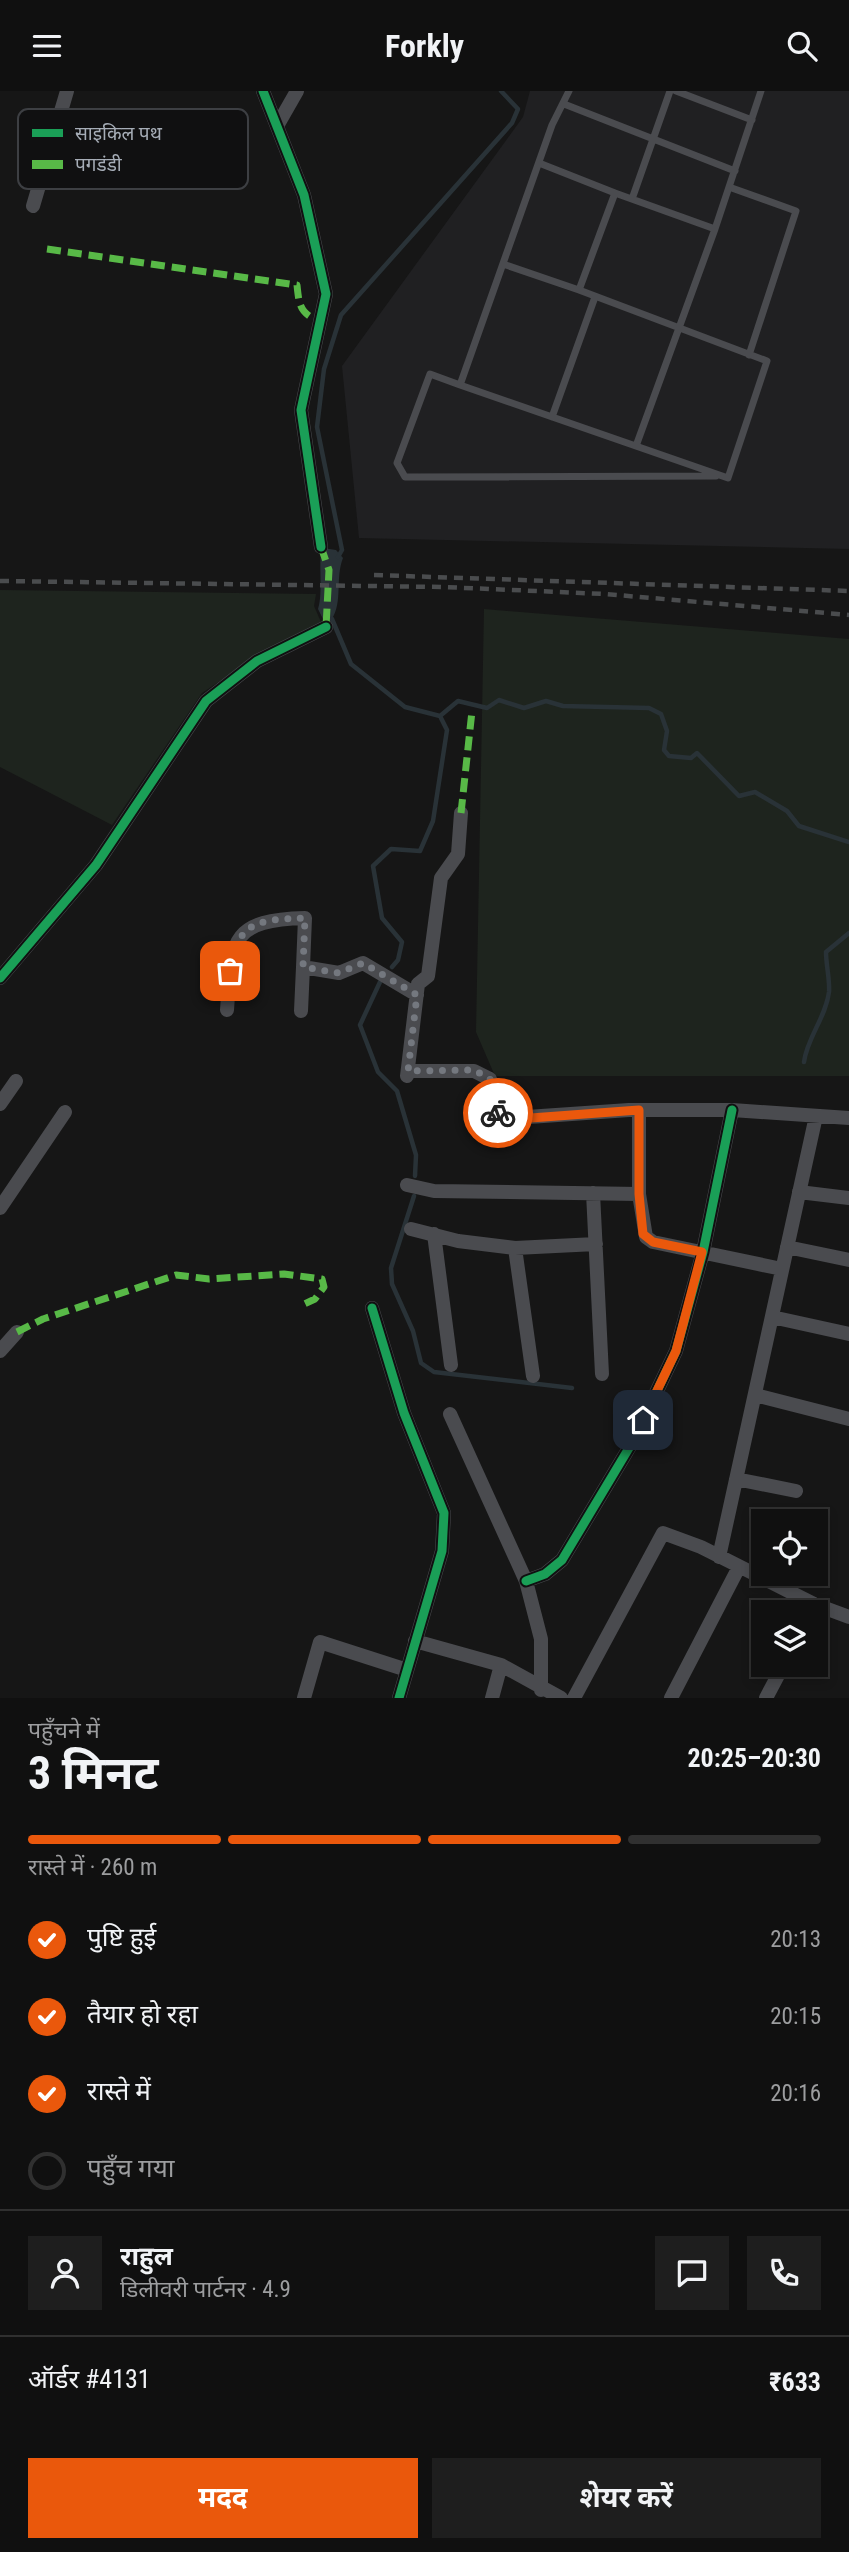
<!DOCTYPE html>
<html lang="hi">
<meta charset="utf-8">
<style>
:root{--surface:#101010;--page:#1e1e1e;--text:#f1f3f6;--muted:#9c9d9f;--line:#303030;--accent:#ea580c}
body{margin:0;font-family:"Roboto Condensed","Noto Sans Devanagari",sans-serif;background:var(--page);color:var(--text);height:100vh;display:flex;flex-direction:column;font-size:26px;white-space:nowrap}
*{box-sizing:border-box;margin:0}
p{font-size:23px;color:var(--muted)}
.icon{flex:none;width:38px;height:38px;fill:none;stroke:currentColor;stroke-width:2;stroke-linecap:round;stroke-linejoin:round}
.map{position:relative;height:1607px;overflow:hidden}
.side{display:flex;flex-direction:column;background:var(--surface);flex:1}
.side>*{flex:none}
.tools{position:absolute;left:751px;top:1418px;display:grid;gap:14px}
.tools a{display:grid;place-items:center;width:77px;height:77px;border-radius:0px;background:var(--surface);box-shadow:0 4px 10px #0003,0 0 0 2px var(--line);font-size:35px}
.pin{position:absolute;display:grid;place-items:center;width:60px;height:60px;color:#fff;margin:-30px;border-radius:14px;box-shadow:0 4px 10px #0006}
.courier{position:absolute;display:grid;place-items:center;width:70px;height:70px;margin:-35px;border:5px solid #ea580c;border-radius:50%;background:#fff;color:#222;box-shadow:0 2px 9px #0007}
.headline em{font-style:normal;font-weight:700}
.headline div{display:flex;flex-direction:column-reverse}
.headline{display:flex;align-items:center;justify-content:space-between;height:119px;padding:0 28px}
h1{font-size:46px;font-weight:700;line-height:52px}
.bar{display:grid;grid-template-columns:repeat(4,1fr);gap:10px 7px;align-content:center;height:84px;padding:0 28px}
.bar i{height:9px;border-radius:5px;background:var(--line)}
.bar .on{background:var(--accent)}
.bar p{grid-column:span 4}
.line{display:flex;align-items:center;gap:18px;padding:0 28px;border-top:2px solid var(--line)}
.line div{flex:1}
.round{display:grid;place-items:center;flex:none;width:74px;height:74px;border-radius:0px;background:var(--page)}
ol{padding:0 28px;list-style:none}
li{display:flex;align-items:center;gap:21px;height:77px}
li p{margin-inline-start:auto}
li .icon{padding:7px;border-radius:50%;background:var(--accent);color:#fff;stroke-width:4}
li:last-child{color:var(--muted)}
li i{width:38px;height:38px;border:4px solid var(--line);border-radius:50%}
.button{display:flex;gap:14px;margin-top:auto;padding:14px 28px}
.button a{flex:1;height:80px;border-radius:0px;background:var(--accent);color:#fff;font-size:28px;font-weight:700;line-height:80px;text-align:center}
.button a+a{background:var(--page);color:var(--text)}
header{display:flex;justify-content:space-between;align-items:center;height:91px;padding:0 28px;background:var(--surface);font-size:32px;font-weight:700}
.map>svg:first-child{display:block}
.built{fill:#202022}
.green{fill:#1e241e}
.water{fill:#293237}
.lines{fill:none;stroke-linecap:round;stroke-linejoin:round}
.stream{stroke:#293237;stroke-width:4.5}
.service{stroke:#4a4b4f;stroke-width:7}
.minor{stroke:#4a4b4f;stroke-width:14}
.rail{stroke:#4a4c4e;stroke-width:4.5;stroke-dasharray:9 7;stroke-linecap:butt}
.quiet{stroke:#58b947;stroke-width:7;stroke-dasharray:14 7;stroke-linecap:butt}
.cycleway-casing{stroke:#101011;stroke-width:13}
.cycleway{stroke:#1a9f57;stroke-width:9}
.done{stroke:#74787f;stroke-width:7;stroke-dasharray:0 12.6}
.route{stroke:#ea580c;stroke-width:9}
.key{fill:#101011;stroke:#3d3f43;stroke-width:2}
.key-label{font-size:19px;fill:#a6adb7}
</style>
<header><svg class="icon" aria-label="menu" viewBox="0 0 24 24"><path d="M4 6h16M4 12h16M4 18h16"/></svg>Forkly<svg class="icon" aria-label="search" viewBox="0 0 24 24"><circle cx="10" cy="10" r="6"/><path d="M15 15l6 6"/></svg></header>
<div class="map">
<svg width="849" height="1607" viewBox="0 0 849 1607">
<rect width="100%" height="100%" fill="#161616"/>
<path class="built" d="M530 0H849V458L359 447 342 275 523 26Z"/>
<path class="green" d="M0 499 316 503 314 515 321 531 259 564 202 602 112 734 0 676Z
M484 518 849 548V985H495L476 941Z"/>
<path class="water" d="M323 457 336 459 343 467C335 487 343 510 332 528H323L318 518C324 500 317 466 323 457Z"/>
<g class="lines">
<path class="stream" d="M338 466 342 459 317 336 324 278 341 224 512 32 518 18 501 0
M332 528 351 573 405 616 440 625 447 639 433 730 420 760 391 758 373 775 382 827 402 851 398 869 392 876
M440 625 458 610 487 617 499 609 524 617 546 610 563 615 649 617 661 623 667 640 664 659 669 665 691 667 697 662 739 705 755 701 787 720 799 735 849 751
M380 891 360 934 378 981 397 1000 416 1064 415 1085
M804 971C807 947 826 926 829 901 830 889 826 874 826 861L849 842
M414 1105 391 1177 392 1193 413 1240 421 1272 434 1281 572 1297"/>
<path class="service" d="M569 0 552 34 460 294 728 387 767 270 579 199 615 102 715 138 761 0
M676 0 752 29
M564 13 735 80
M539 72 615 102
M729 96 796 120 749 264
M632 108 670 0
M503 173 579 199
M460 294 430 283 397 372 405 386 716 385
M552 326 595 206
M636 355 715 138"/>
<path class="minor" d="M263 0 304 104 326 203 301 319 321 456
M277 35 297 0
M33 115 67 0
M0 887 96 774 206 610 257 570 326 536
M227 919C232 851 228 829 305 827L303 876
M301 920 303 876 339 882 363 872 417 904
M408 980H474L490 988 499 1028 629 1019H732L849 1027
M407 985 418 893 428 885 441 787 458 763 461 722
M0 1013 16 990
M639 1019V1103L646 1146 653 1151 782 1178
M407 1094 434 1100 639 1103
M799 1101 849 1107
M593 1102 602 1283
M0 1117 65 1021
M411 1138 458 1150 515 1157 596 1153
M434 1143 451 1274
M787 1156 849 1169
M515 1157 533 1285
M372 1217 404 1322 444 1422 442 1460 399 1607
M772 1226 849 1243
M0 1260 17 1241
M755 1304 849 1328
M450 1323 526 1490 541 1548V1599
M736 1388 796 1400
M719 1466 816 1025
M526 1490 545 1483 562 1469 632 1352 676 1260 703 1161 732 1019
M415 1550 501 1574 492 1607
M501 1574 561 1607
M304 1607 320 1551 407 1579
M574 1607 663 1442 701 1456 814 1513 849 1526
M671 1607 739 1476
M766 1607 784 1573"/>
<path class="rail" d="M374 484 849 500
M0 490 443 496 605 503 849 524"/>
<path class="quiet" d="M47 158 297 194C299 214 300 223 320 230
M321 456 329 479 326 536
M461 722 472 620
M17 1241 43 1228 176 1184 209 1188 284 1183 322 1188 324 1196 315 1208 300 1215"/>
<g class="cycleway-casing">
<path id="cycleway" d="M263 0 304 104 326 203 301 319 321 456
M0 887 96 774 206 610 257 570 326 536
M372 1217 404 1322 444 1422 442 1460 399 1607
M526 1490 545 1483 562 1469 632 1352 676 1260 703 1161 732 1019"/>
</g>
<use href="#cycleway" class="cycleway"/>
</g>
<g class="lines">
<path class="done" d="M230 880C238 829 258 829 305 827L303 876 339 882 363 872 417 904 408 980 474 979 490 988 498 1022"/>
<path class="route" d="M498 1022 499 1028H517L639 1019V1103L643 1143 653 1151 702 1161 676 1260 643 1329"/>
</g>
<rect x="18" y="18" width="230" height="80" rx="10" class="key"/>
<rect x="32" y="38" width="31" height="8" fill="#1a9f57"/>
<rect x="32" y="69" width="31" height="9" fill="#58b947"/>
<g class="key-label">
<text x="75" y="49">साइकिल पथ</text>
<text x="75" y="80">पगडंडी</text>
</g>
</svg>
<div class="tools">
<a><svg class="icon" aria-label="locate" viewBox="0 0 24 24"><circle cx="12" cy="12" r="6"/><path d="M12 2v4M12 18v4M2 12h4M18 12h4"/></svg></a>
<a><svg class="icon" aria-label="layers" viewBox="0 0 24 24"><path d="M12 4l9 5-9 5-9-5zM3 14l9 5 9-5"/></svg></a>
</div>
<div class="pin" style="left:230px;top:880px;background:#ea580c"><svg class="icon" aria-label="bag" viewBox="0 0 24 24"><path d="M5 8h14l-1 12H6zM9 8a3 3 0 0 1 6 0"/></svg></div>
<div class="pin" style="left:643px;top:1329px;background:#1f2937"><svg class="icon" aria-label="home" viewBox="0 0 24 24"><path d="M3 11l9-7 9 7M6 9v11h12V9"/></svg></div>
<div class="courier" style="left:498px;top:1022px"><svg class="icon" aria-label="bike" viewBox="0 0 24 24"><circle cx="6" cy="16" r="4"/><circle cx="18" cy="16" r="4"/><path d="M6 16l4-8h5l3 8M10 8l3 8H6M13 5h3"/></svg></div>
</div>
<section class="side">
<div class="headline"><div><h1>3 मिनट</h1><p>पहुँचने में</p></div><em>20:25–20:30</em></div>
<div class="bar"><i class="on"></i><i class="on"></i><i class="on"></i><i></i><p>रास्ते में · 260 m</p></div>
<ol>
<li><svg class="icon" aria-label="check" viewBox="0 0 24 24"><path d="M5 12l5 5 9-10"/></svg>पुष्टि हुई<p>20:13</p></li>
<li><svg class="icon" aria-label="check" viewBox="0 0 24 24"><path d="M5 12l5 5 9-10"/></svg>तैयार हो रहा<p>20:15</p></li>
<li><svg class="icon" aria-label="check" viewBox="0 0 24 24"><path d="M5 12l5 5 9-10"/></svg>रास्ते में<p>20:16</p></li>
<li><i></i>पहुँच गया</li>
</ol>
<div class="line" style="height:126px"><a class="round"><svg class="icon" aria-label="person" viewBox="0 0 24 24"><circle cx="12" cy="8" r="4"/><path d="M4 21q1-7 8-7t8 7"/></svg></a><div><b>राहुल</b><p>डिलीवरी पार्टनर · 4.9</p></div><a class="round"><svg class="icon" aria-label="chat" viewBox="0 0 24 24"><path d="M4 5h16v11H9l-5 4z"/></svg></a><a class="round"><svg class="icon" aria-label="phone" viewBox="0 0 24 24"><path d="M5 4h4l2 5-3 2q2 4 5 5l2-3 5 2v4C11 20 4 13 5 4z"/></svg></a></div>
<div class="line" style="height:91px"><div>ऑर्डर #4131</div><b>₹633</b></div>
<div class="button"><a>मदद</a><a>शेयर करें</a></div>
</section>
